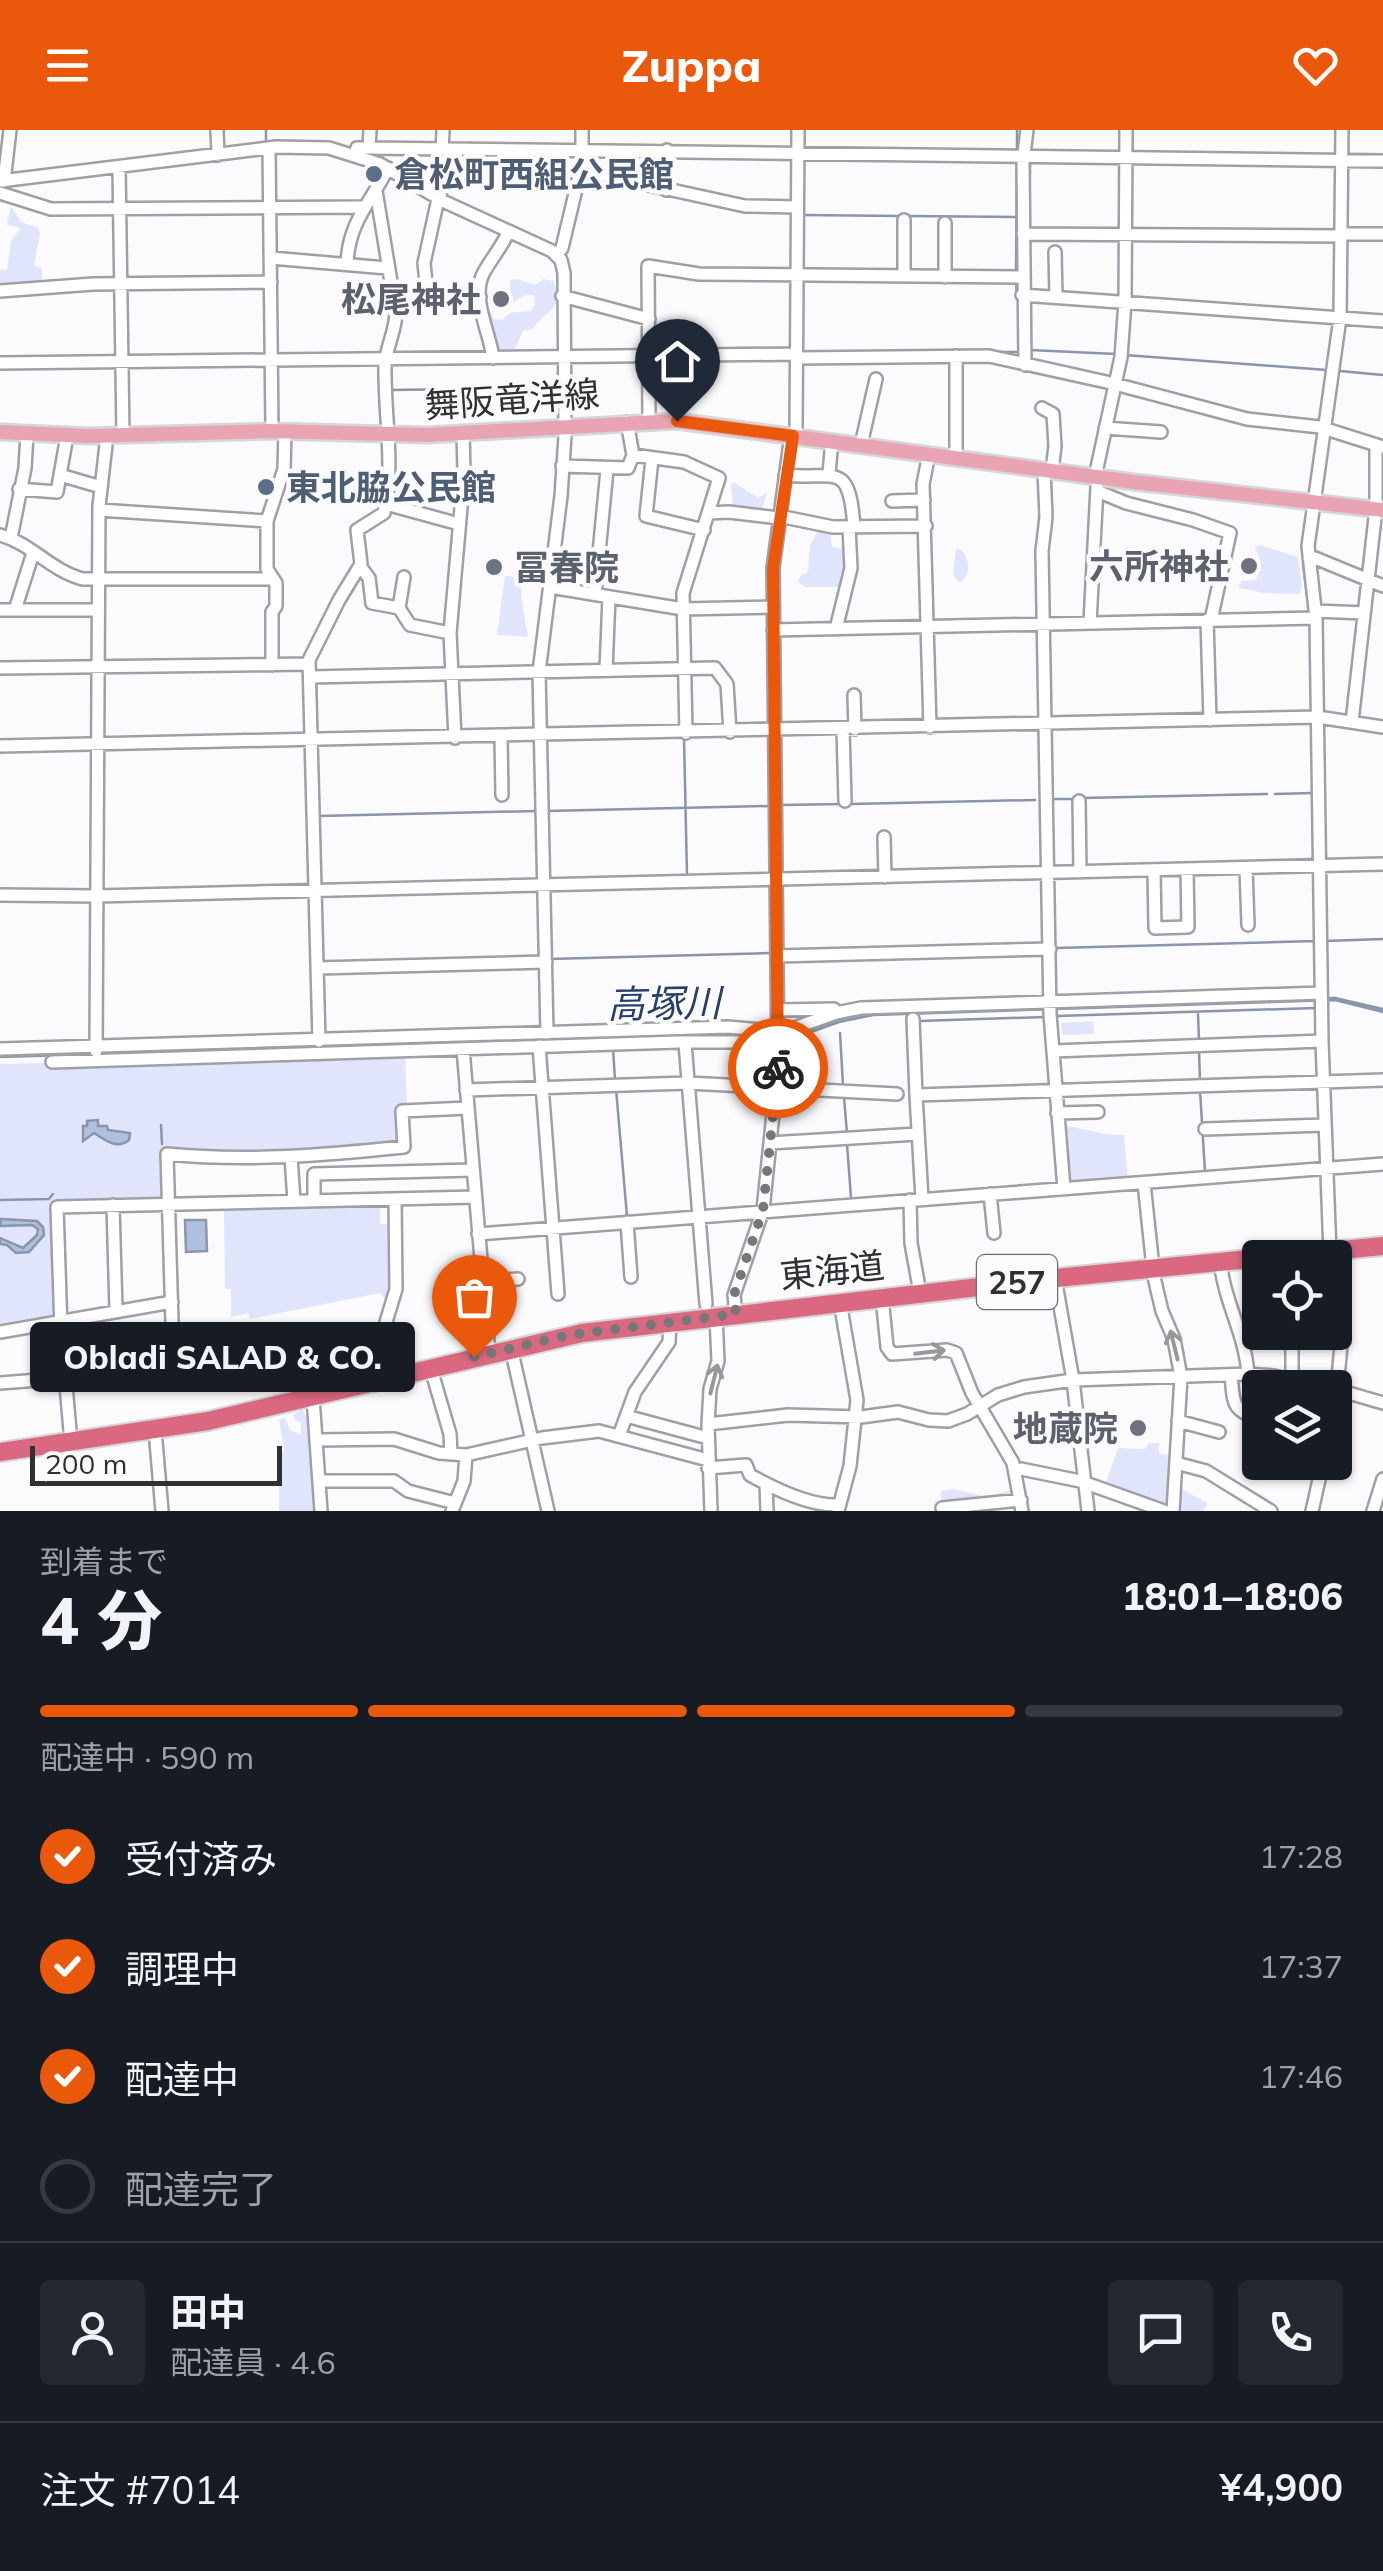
<!DOCTYPE html>
<html lang="ja">
<meta charset="utf-8">
<style>
:root{--surface:#171b24;--page:#242831;--text:#f1f3f6;--muted:#9ea1a6;--line:#363941;--accent:#ea580c}
body{margin:0;font-family:Mulish,"Noto Sans JP",sans-serif;background:var(--page);color:var(--text);height:100vh;display:flex;flex-direction:column;font-size:38px;white-space:nowrap}
*{box-sizing:border-box;margin:0}
p{font-size:32px;color:var(--muted)}
.icon{flex:none;width:55px;height:55px;fill:none;stroke:currentColor;stroke-width:2;stroke-linecap:round;stroke-linejoin:round}
.map{position:relative;height:1381px;overflow:hidden}
.sheet{display:flex;flex-direction:column;background:var(--surface);flex:1}
.sheet>*{flex:none}
.fabs{position:absolute;left:1242px;top:1110px;display:grid;gap:20px}
.fabs a{display:grid;place-items:center;width:110px;height:110px;border-radius:10px;background:var(--surface);box-shadow:0 2px 8px #0004;font-size:50px}
.scale{position:absolute;left:30px;bottom:25px;width:252px;box-sizing:border-box;padding-left:10px;border:5px solid #2f3032;border-top:0;font-size:28px;line-height:35px;white-space:nowrap;color:#2f3032;-webkit-text-stroke:8px #fbfbfe;paint-order:stroke}
.pin{position:absolute;display:grid;place-items:center;width:85px;height:85px;color:#fff;margin:-102px -42px;border-radius:50% 50% 50% 0;rotate:-45deg;box-shadow:0 0 10px #0007}
.pin .icon{rotate:45deg}
.courier{position:absolute;display:grid;place-items:center;width:100px;height:100px;margin:-50px;border:8px solid #ea580c;border-radius:50%;background:#fff;color:#222;box-shadow:0 2px 12px #0007}
.bubble{position:absolute;height:70px;border-radius:10px;background:var(--surface);box-shadow:0 2px 8px #0004;font-size:32px;font-weight:800;line-height:70px;text-align:center}
.head em{font-style:normal;font-weight:800}
.head div{display:flex;flex-direction:column-reverse}
.head{display:flex;align-items:center;justify-content:space-between;height:170px;padding:0 40px}
h1{font-size:65px;font-weight:800;line-height:75px}
.bar{display:grid;grid-template-columns:repeat(4,1fr);gap:15px 10px;align-content:center;height:120px;padding:0 40px}
.bar i{height:12px;border-radius:8px;background:var(--line)}
.bar .on{background:var(--accent)}
.bar p{grid-column:span 4}
.line{display:flex;align-items:center;gap:25px;padding:0 40px;border-top:2px solid var(--line)}
.line div{flex:1}
.round{display:grid;place-items:center;flex:none;width:105px;height:105px;border-radius:10px;background:var(--page)}
ol{padding:0 40px;list-style:none}
li{display:flex;align-items:center;gap:30px;height:110px}
li p{margin-inline-start:auto}
li .icon{padding:10px;border-radius:50%;background:var(--accent);color:#fff;stroke-width:4}
li:last-child{color:var(--muted)}
li i{width:55px;height:55px;border:5px solid var(--line);border-radius:50%}
header{display:flex;justify-content:space-between;align-items:center;height:130px;padding:0 40px;background:var(--accent);color:#fff;font-size:45px;font-weight:800}
.map>svg:first-child{display:block}
.green{fill:#e0e5fb}
.water{fill:#aec0dd;stroke:#8895aa;stroke-width:2.5}
.lines{fill:none;stroke-linecap:round;stroke-linejoin:round}
.stream{stroke:#8895aa;stroke-width:2.5}
.minor-casing{stroke:#9fa0a7;stroke-width:16}
.major-casing{stroke:#d5d6d6;stroke-width:19}
.highway-casing{stroke:#d5d6d6;stroke-width:22}
.minor{stroke:#fff;stroke-width:11}
.major{stroke:#e8a4b3;stroke-width:14}
.highway{stroke:#d96880;stroke-width:18}
.oneway{stroke:#979898}
.done{stroke:#767779;stroke-width:10;stroke-dasharray:0 18}
.route{stroke:#ea580c;stroke-width:12}
.service-dot{fill:#5c6f8a;stroke:#fbfbfe;stroke-width:4}
.worship-dot{fill:#6b7280;stroke:#fbfbfe;stroke-width:4}
.labels{text-anchor:middle;dominant-baseline:central;stroke-width:9;stroke-linejoin:round;paint-order:stroke}
.shield{fill:#fbfbfe;stroke:#6c6d6f;stroke-width:2.5}
.shield-label{font-size:32px;font-weight:bold;fill:#2f3032}
.service-label{font-size:35px;font-weight:bold;fill:#4e5e75;stroke:#fbfbfe;text-anchor:start}
.worship-label{font-size:35px;font-weight:bold;fill:#5b616d;stroke:#fbfbfe;text-anchor:end}
.street-label{font-size:35px;fill:#2f3032;stroke:#fbfbfe}
.water-label{font-size:38px;font-style:italic;fill:#263f67;stroke:#fbfbfe}
</style>
<header><svg class="icon" aria-label="menu" viewBox="0 0 24 24"><path d="M4 6h16M4 12h16M4 18h16"/></svg>Zuppa<svg class="icon" aria-label="heart" viewBox="0 0 24 24"><path d="M12 20l-8-8c-3-5 5-10 8-4 3-6 11-1 8 4z"/></svg></header>
<div class="map">
<svg width="1383" height="1381" viewBox="0 0 1383 1381">
<rect width="100%" height="100%" fill="#fbfbfe"/>
<path class="green" d="M11 76 21 92 37 97 40 103 34 136 42 138V154L0 158V139L7 140 11 111 21 98 7 95Z
M517 149 535 155 544 149 553 151C567 180 544 180 533 199L523 201 515 219 498 221 486 182H491L494 189 502 190 510 183 531 181 535 174 534 165H525L514 172 510 170V150Z
M735 353 758 368 767 362 762 380 733 378 731 354Z
M819 398 830 400 832 417 847 419 846 441 840 445 844 452 842 457H805L798 452 801 445 808 442 810 415Z
M1260 415 1298 427 1302 457 1299 464 1264 463 1239 458 1241 451 1256 450 1260 430 1255 418Z
M956 419 962 420C969 430 972 443 961 452L957 451 953 444Z
M505 446 523 448 521 466 528 507 497 505Z
M1093 891 1094 904 1062 905 1061 893Z
M405 924 407 977 400 1013C320 1021 242 1027 162 1020L163 1068 53 1071 56 1182 53 1186 0 1195V934Z
M1062 995C1082 998 1105 1006 1124 1005L1128 1050 1071 1054 1067 1051Z
M380 1077V1094H391L393 1152 387 1171 380 1163 250 1189 248 1183 231 1187V1159H225L224 1080Z
M302 1280 308 1289 313 1288 318 1381H279V1332L284 1318 279 1289 285 1288 290 1300 301 1305V1292L295 1290 293 1285Z
M1149 1313H1159V1324L1170 1325 1172 1320 1168 1379 1105 1355 1118 1318 1145 1319Z
M1177 1357 1208 1373 1203 1381H1176Z
M954 1359 987 1367 1015 1359 1018 1365 941 1374V1361Z"/>
<path class="water" d="M1335 868 1383 879V882L1335 870 873 885 839 892 789 910 728 905 0 927V923L728 901 783 909 850 886 873 883Z
M98 990V996H107L108 1000 130 1003 129 1010C117 1020 105 1010 94 1003L83 1011V996H87V991Z
M1 1089 37 1091 43 1097 44 1105 29 1122 16 1123 7 1115 0 1114V1108L23 1118 37 1105 38 1099 32 1095 0 1096Z
M185 1090H206L207 1121 186 1122Z"/>
<g class="lines">
<path class="stream" d="M266 0V12
M1017 20V0
M1336 23V0
M1030 44V33
M1029 57 1030 47
M1335 81 1336 38
M803 85 900 86
M908 86 1016 87
M1029 90V64
M1335 94V91
M1016 142 1017 30
M1016 151 1017 169
M1030 220 1116 224
M997 222H1019
M1125 225 1327 240
M1340 241 1383 245
M389 260 558 258
M1303 433 1309 481
M1310 495 1311 530
M316 551 317 603
M684 608 687 745
M317 616 321 752
M1275 664 1313 663
M1082 668 1267 664
M1052 669H1074
M851 674 1035 670
M781 675 843 674
M547 681 769 676
M319 686 537 681
M1314 743 1316 857
M321 764 322 806
M1325 811 1383 809
M1056 818 1315 811
M549 829 771 823
M1198 884 1199 911
M1057 886 1316 878
M919 891 1045 887
M1316 895V906
M840 903 843 955
M613 918 615 950
M1199 921 1200 950
M1317 929V945
M909 934 910 951
M1318 958 1319 990
M616 959 627 1086
M1200 960 1205 1042
M844 967 847 1004
M161 995 162 1014
M1319 998 1320 1026
M847 1014 851 1068
M0 1070 49 1069 53 1064"/>
<g class="minor-casing">
<path id="minor" d="M217 0 218 25
M269 18 272 301
M369 18 370 0
M355 24 357 18H369L1383 31
M119 38 123 305
M580 40 745 76 797 77
M0 51 276 17 329 18 380 34 445 72 552 121 561 130 564 143 565 306 561 366 539 542 547 903
M4 51 10 0
M666 60 667 20
M0 63 51 79 362 77
M438 69 424 133 428 172 480 167
M440 70 443 0
M1023 104 1341 106
M1341 104H1383
M1055 122 1056 167
M557 125 562 118 582 34V0
M271 128 387 138
M347 133C349 91 371 72 388 38
M904 146V90
M945 147V93
M0 161 93 154 271 152
M1022 165 1383 191
M562 166 649 189
M956 226V328
M493 228C490 202 470 167 484 142 492 128 502 116 509 101
M797 228 989 226 1111 253 1247 289 1320 297 1383 317
M0 233 796 224
M1025 235 1023 32 1027 0
M1042 278 1053 284 1055 316 1052 341
M649 291 648 136 699 144 1022 147
M627 292 633 325 684 332 719 348 683 463 686 603
M1105 298 1161 302
M861 315 876 249
M929 324 923 354 930 597
M652 329 646 386 704 400
M562 336 628 338 633 325
M1044 340 1046 387 1042 421 1050 884 1064 1059
M829 343 832 311
M60 345 101 357
M785 345C837 350 849 330 854 397
M1095 347 1121 227 1125 172 1126 0
M19 359 57 362 67 306
M1097 361 1126 373 1193 390 1230 403 1211 490
M892 371 924 370
M386 374 459 394
M99 380 267 391
M709 383 729 382 779 388
M779 386 833 397 926 396
M0 405C31 413 51 441 83 449H272
M11 408 25 338 27 304
M1309 428H1315L1383 456
M360 436 369 448 372 473 399 478 410 495 450 503
M550 457 683 479 773 477
M595 464 607 340
M399 478 404 447
M0 480H98
M15 480 33 423
M1315 481 1364 483
M1207 490 1210 590
M1090 493 1097 357
M836 499 851 438 849 397
M773 500 1316 488
M272 535V482L276 476V453L267 439V391L284 339 285 301
M0 538 309 534
M606 540 609 467
M310 547 715 538 727 554 730 602
M854 565 855 599
M1352 592 1376 379V315
M843 599 845 671
M501 607 502 665
M455 608 450 503 464 343 463 303
M0 616 1318 587 1383 597
M1079 671 1080 742
M884 707 885 747
M1246 738 1248 795
M1154 740 1155 798 1188 797 1187 740
M0 765 97 766 1383 734
M777 826 1050 819
M317 838 546 832
M778 880 834 879
M913 889 916 965 1383 950
M319 911 309 530 339 470 361 434 357 400 384 383C395 335 384 285 385 235 386 217 396 201 396 182L376 61
M685 913 706 1174
M539 916 558 1164
M0 919 728 897 783 902 836 883 861 878 1321 863
M463 919 489 1223
M96 921 99 376 107 306
M1053 921 1322 911
M52 932 678 912H738L778 919
M466 960 688 953 897 964
M916 965 922 1069
M1057 983 1098 982
M1205 999 1325 995
M770 1013 917 1004
M291 1027 294 1071
M1144 1053 1154 1147 1162 1181 1174 1209 1181 1247 1173 1381
M990 1064 994 1103
M910 1070 911 1113 920 1163
M314 1071V1044L473 1040
M113 1075 116 1181
M627 1092 631 1147
M478 1104 1383 1034
M1330 1123 1322 911 1316 488 1308 416 1340 188 1342 0
M1220 1130C1224 1172 1245 1203 1248 1244
M1055 1148 1073 1250 1088 1381
M482 1152 518 1149
M882 1167 887 1217 892 1224 947 1220 956 1223 972 1263 1013 1333 1022 1381
M1335 1168 1341 1216 1335 1279
M736 1184 734 1165 763 1080 778 936 773 438 790 312 796 300 798 0
M0 1202 172 1172
M1292 1202V1250
M511 1218 548 1381
M235 1223 173 1226 167 1024C247 1032 325 1025 404 1017L402 981 468 978
M431 1239 450 1304 451 1324
M1231 1245C1234 1275 1231 1279 1260 1290
M393 1249 383 1202 396 1159 395 1069
M0 1253 64 1248
M1335 1259 1383 1273
M313 1268 321 1381
M626 1286 708 1308
M1178 1291 1219 1302
M708 1294 788 1285 861 1287 898 1282 929 1290 948 1291 967 1284 998 1265 1024 1257 1073 1250 1248 1244 1274 1246 1326 1258
M155 1300 162 1381
M619 1306 635 1262 669 1212 670 1192
M318 1310 394 1309 439 1323 466 1325 542 1308 599 1301 708 1330
M71 1312 61 1199 57 1077 475 1067
M1285 1332 1290 1339
M1176 1333 1206 1341 1271 1381
M708 1338 746 1335 750 1345C775 1359 809 1376 838 1375
M1016 1341 1021 1339 1080 1351 1164 1381
M320 1351H394L408 1361 455 1373
M766 1354 767 1381
M452 1381 464 1351 466 1325
M711 1381 708 1295 710 1259 718 1231 716 1186
M838 1381 850 1336 857 1270 840 1172
M943 1381 942 1378 1021 1370
M1312 1381 1323 1332
M1373 1381 1383 1349"/>
</g>
<g class="major-casing">
<path id="major" d="M0 302 89 306 270 301 427 305 677 291 1134 352 1383 380"/>
</g>
<g class="highway-casing">
<path id="highway" d="M0 1322 208 1291 582 1203 1066 1147 1383 1116"/>
</g>
<use href="#minor" class="minor"/>
<use href="#major" class="major"/>
<use href="#highway" class="highway"/>
</g>
<defs><path id="oneway-shaft" d="M-6 0H5M1.5-3L5.5 0L1.5 3" fill="none" stroke-width="1.6" stroke-linecap="round" stroke-linejoin="round" transform="scale(2.5)"/></defs>
<g class="oneway">
<use href="#oneway-shaft" transform="translate(1174 1215) rotate(-104)"/>
<use href="#oneway-shaft" transform="translate(930 1222) rotate(-7)"/>
<use href="#oneway-shaft" transform="translate(714 1249) rotate(-76)"/>
</g>
<g class="lines">
<path class="done" d="M474 1227 569 1205 736 1184 734 1165 763 1080 778 938"/>
<path class="route" d="M677 291 793 306 773 438 778 938"/>
</g>
<g class="service-dot">
<circle cx="374" cy="44" r="10"/>
<circle cx="266" cy="357" r="10"/>
</g>
<g class="worship-dot">
<circle cx="501" cy="169" r="10"/>
<circle cx="1249" cy="436" r="10"/>
<circle cx="494" cy="437" r="10"/>
<circle cx="1138" cy="1298" r="10"/>
</g>
<g class="labels">
<rect class="shield" x="977" y="1125" width="80" height="54" rx="8"/>
<g class="shield-label">
<text x="1017" y="1152">257</text>
</g>
<g class="service-label">
<text x="394" y="44">倉松町西組公民館</text>
<text x="286" y="357">東北脇公民館</text>
</g>
<g class="worship-label">
<text x="481" y="169">松尾神社</text>
<text x="1229" y="436">六所神社</text>
<text x="514" y="437" text-anchor="start">冨春院</text>
<text x="1118" y="1298">地蔵院</text>
</g>
<g class="street-label">
<text transform="translate(512 269) rotate(-4)">舞阪竜洋線</text>
<text transform="translate(832 1140) rotate(-6)">東海道</text>
</g>
<g class="water-label">
<text transform="translate(664 873) rotate(-1)">高塚川</text>
</g>
</g>
</svg>
<div class="fabs">
<a><svg class="icon" aria-label="locate" viewBox="0 0 24 24"><circle cx="12" cy="12" r="6"/><path d="M12 2v4M12 18v4M2 12h4M18 12h4"/></svg></a>
<a><svg class="icon" aria-label="layers" viewBox="0 0 24 24"><path d="M12 4l9 5-9 5-9-5zM3 14l9 5 9-5"/></svg></a>
</div>
<div class="scale">200 m</div>
<div class="pin" style="left:474px;top:1227px;background:#ea580c"><svg class="icon" aria-label="bag" viewBox="0 0 24 24"><path d="M5 8h14l-1 12H6zM9 8a3 3 0 0 1 6 0"/></svg></div>
<div class="pin" style="left:677px;top:291px;background:#1f2937"><svg class="icon" aria-label="home" viewBox="0 0 24 24"><path d="M3 11l9-7 9 7M6 9v11h12V9"/></svg></div>
<div class="courier" style="left:778px;top:938px"><svg class="icon" aria-label="bike" viewBox="0 0 24 24"><circle cx="6" cy="16" r="4"/><circle cx="18" cy="16" r="4"/><path d="M6 16l4-8h5l3 8M10 8l3 8H6M13 5h3"/></svg></div>
<div class="bubble" style="left:30px;top:1192px;width:385px">Obladi SALAD &amp; CO.</div>
</div>
<section class="sheet">
<div class="head"><div><h1>4 分</h1><p>到着まで</p></div><em>18:01–18:06</em></div>
<div class="bar"><i class="on"></i><i class="on"></i><i class="on"></i><i></i><p>配達中 · 590 m</p></div>
<ol>
<li><svg class="icon" aria-label="check" viewBox="0 0 24 24"><path d="M5 12l5 5 9-10"/></svg>受付済み<p>17:28</p></li>
<li><svg class="icon" aria-label="check" viewBox="0 0 24 24"><path d="M5 12l5 5 9-10"/></svg>調理中<p>17:37</p></li>
<li><svg class="icon" aria-label="check" viewBox="0 0 24 24"><path d="M5 12l5 5 9-10"/></svg>配達中<p>17:46</p></li>
<li><i></i>配達完了</li>
</ol>
<div class="line" style="height:180px"><a class="round"><svg class="icon" aria-label="person" viewBox="0 0 24 24"><circle cx="12" cy="8" r="4"/><path d="M4 21q1-7 8-7t8 7"/></svg></a><div><b>田中</b><p>配達員 · 4.6</p></div><a class="round"><svg class="icon" aria-label="chat" viewBox="0 0 24 24"><path d="M4 5h16v11H9l-5 4z"/></svg></a><a class="round"><svg class="icon" aria-label="phone" viewBox="0 0 24 24"><path d="M5 4h4l2 5-3 2q2 4 5 5l2-3 5 2v4C11 20 4 13 5 4z"/></svg></a></div>
<div class="line" style="height:130px"><div>注文 #7014</div><b>¥4,900</b></div>
</section>
